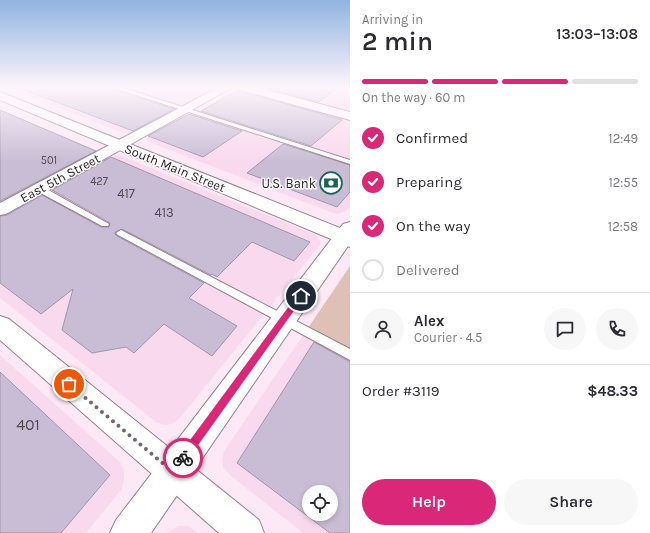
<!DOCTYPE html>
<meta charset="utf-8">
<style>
:root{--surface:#fff;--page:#f7f7f7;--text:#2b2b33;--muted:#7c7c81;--line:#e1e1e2;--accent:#db2777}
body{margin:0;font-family:Karla,sans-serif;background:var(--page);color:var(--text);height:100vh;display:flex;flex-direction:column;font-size:15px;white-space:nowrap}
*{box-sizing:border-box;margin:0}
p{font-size:13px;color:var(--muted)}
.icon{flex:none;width:22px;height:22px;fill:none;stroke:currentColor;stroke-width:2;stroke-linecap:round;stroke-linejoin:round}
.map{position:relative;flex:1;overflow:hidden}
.side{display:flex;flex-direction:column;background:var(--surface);width:300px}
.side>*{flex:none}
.buttons{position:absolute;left:302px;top:485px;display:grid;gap:8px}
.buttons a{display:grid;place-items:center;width:36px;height:36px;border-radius:50%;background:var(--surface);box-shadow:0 2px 6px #0003;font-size:20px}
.pin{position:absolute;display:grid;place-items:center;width:34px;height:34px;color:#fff;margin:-17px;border:2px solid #fff;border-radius:50%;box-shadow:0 1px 4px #0007}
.courier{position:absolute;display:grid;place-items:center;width:40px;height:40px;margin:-20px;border:3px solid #db2777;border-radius:50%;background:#fff;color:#222;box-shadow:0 1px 5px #0007}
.summary em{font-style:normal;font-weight:600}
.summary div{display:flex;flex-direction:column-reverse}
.summary{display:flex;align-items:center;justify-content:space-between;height:68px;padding:0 12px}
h1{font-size:26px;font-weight:600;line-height:30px}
.bar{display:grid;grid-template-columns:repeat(4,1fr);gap:6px 4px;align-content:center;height:48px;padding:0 12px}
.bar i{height:5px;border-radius:3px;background:var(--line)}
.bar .on{background:var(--accent)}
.bar p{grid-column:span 4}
.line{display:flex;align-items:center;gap:10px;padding:0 12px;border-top:1px solid var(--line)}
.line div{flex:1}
.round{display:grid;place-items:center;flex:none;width:42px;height:42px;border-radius:21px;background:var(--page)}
ol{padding:0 12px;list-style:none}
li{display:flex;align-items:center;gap:12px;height:44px}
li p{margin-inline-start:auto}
li .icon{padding:4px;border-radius:50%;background:var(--accent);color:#fff;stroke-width:4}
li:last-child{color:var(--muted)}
li i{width:22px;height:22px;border:2px solid var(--line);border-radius:50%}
.primary-button{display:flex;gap:8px;margin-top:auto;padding:8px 12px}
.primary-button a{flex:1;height:46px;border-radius:24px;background:var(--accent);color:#fff;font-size:16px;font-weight:600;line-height:46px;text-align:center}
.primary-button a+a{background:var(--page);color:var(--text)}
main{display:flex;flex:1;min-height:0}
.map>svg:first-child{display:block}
.built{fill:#f9d9ee;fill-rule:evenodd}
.green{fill:#dfc0b4}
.building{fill:#c9bdd5;stroke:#a095ab;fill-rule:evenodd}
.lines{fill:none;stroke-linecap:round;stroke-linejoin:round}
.service-casing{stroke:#97808f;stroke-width:2}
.minor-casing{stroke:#97808f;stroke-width:2}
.tertiary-casing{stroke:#97808f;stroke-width:2}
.primary-casing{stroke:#97808f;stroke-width:2}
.service{fill:#fff;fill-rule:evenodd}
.minor{fill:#fff;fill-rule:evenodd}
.tertiary{fill:#fff;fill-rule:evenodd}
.primary{fill:#fff;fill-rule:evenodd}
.route{fill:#db2777}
.done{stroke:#746870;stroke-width:4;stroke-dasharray:0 7.2}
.labels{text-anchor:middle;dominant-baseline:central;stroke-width:3;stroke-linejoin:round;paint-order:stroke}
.far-number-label{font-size:11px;fill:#524953}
.far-street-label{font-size:13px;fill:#2b2228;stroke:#fdfdfd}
.far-poi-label{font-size:13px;fill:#2b2228;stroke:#fdfdfd;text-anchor:end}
.number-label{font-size:13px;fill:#524953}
.near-number-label{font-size:16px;fill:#524953}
</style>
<main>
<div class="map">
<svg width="350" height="533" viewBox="0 0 350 533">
<rect width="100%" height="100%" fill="#fde9f6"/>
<path class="built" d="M5 87H218L129 134 123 133Z
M261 87H350V110Z
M234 90H241L350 119V207L346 211 338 214 333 213 149 142 146 139Z
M119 155 316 235 320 241V245L179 419 172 424 165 425 156 422 0 298V218L111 157Z
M308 328 350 350V533H303L230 475 223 467 222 460 224 451ZM309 492H331V514H309Z
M0 355 120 462 124 470V479L121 490 86 533H0Z
M178 526H189L198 533H167Z"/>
<path class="green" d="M350 266V350L308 328Z"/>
<path class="building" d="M22 87H107L174 109 133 131 22 89Z
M263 87H338L319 102Z
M237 91 308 110 342 120 311 146 201 111Z
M0 110 96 151 0 201Z
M189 114 242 131 203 157 148 136Z
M283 144 350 165V192L337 207 247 173Z
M111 157 310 242 294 261 252 242 217 277 212 274 211 275 122 229 115 232V234L117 236 204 283 189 298 237 326 212 356 164 324 134 353 126 347 92 353 62 330 73 289 41 314 0 283V216L7 215 42 195 101 227H109L110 223 52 190Z
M314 342 350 362V533H330L237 463ZM309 492H331V514H309Z
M0 372 110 475 61 533H0Z"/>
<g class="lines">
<g class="service-casing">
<path id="service" d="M111 87H120L350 160V164Z
M37 187H43L109 224 108 226H102L37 191Z
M121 230 350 349V360L118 235 116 233Z"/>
</g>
<g class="minor-casing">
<path id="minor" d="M219 87H233L6 214 0 215V203Z
M0 316 9 319 259 520 264 533H219L0 340Z"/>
</g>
<g class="tertiary-casing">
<path id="tertiary" d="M235 87H256L350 112V120L237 89Z
M350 222V243L151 533H110L116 520 343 224Z"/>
</g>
<g class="primary-casing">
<path id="primary" d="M0 92 350 232V247L0 100Z"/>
</g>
<use href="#service" class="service"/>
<use href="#minor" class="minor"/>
<use href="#tertiary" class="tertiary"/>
<use href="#primary" class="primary"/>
</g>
<linearGradient id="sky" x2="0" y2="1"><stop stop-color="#90b4e0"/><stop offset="0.54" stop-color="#fef5fb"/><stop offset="1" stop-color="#fef5fb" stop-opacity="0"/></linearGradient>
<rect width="350" height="162" fill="url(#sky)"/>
<path class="route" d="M301 293 304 296 303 298 186 462 183 463 179 462 178 458 179 455 298 294Z"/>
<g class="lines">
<path class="done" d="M69 384 173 472 183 458"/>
</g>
<defs>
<g id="bank-ring" transform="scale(1.15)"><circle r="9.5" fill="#fdfdfd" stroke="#1b6358" stroke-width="1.5"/><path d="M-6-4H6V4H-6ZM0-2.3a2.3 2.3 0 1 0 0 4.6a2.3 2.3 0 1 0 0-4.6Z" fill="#1b6358"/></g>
</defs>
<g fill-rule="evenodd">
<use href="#bank-ring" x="331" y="183"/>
</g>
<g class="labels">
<g class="far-number-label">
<text x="49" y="160">501</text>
<text x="99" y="181">427</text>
</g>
<g class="far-street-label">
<text transform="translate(175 168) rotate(22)">South Main Street</text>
<text transform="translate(60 178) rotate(-28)">East 5th Street</text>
</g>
<g class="far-poi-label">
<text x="316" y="183">U.S. Bank</text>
</g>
<g class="number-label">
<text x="126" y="193">417</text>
<text x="164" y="212">413</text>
</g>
<g class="near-number-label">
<text x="28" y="424">401</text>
</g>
</g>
</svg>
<div class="buttons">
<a><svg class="icon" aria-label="locate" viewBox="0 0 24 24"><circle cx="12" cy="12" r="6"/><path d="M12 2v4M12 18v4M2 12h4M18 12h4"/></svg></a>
</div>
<div class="pin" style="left:69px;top:384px;background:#ea580c"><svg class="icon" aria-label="bag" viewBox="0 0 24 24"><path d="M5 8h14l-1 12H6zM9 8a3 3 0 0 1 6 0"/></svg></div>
<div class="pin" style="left:301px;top:296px;background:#1f2937"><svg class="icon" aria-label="home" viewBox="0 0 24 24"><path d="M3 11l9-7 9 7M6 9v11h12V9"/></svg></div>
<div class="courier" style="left:183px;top:458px"><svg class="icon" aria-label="bike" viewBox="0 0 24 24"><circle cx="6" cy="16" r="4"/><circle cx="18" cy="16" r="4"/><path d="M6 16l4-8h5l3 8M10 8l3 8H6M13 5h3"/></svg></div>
</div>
<section class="side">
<div class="summary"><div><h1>2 min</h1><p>Arriving in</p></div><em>13:03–13:08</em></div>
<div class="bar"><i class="on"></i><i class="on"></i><i class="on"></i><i></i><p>On the way · 60 m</p></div>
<ol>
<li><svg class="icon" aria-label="check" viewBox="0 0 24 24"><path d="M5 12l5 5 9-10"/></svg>Confirmed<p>12:49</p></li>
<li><svg class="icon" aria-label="check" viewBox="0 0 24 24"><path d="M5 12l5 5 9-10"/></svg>Preparing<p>12:55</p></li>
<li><svg class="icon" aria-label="check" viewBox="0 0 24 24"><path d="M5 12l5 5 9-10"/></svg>On the way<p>12:58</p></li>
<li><i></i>Delivered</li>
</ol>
<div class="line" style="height:72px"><a class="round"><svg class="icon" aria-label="person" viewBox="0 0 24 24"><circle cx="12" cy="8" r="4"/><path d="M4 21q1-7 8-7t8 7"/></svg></a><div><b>Alex</b><p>Courier · 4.5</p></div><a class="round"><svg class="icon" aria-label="chat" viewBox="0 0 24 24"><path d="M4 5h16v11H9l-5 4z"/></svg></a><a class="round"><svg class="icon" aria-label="phone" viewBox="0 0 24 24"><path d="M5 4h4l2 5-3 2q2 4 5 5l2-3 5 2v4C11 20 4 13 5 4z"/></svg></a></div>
<div class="line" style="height:52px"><div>Order #3119</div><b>$48.33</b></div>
<div class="primary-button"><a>Help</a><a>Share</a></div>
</section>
</main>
